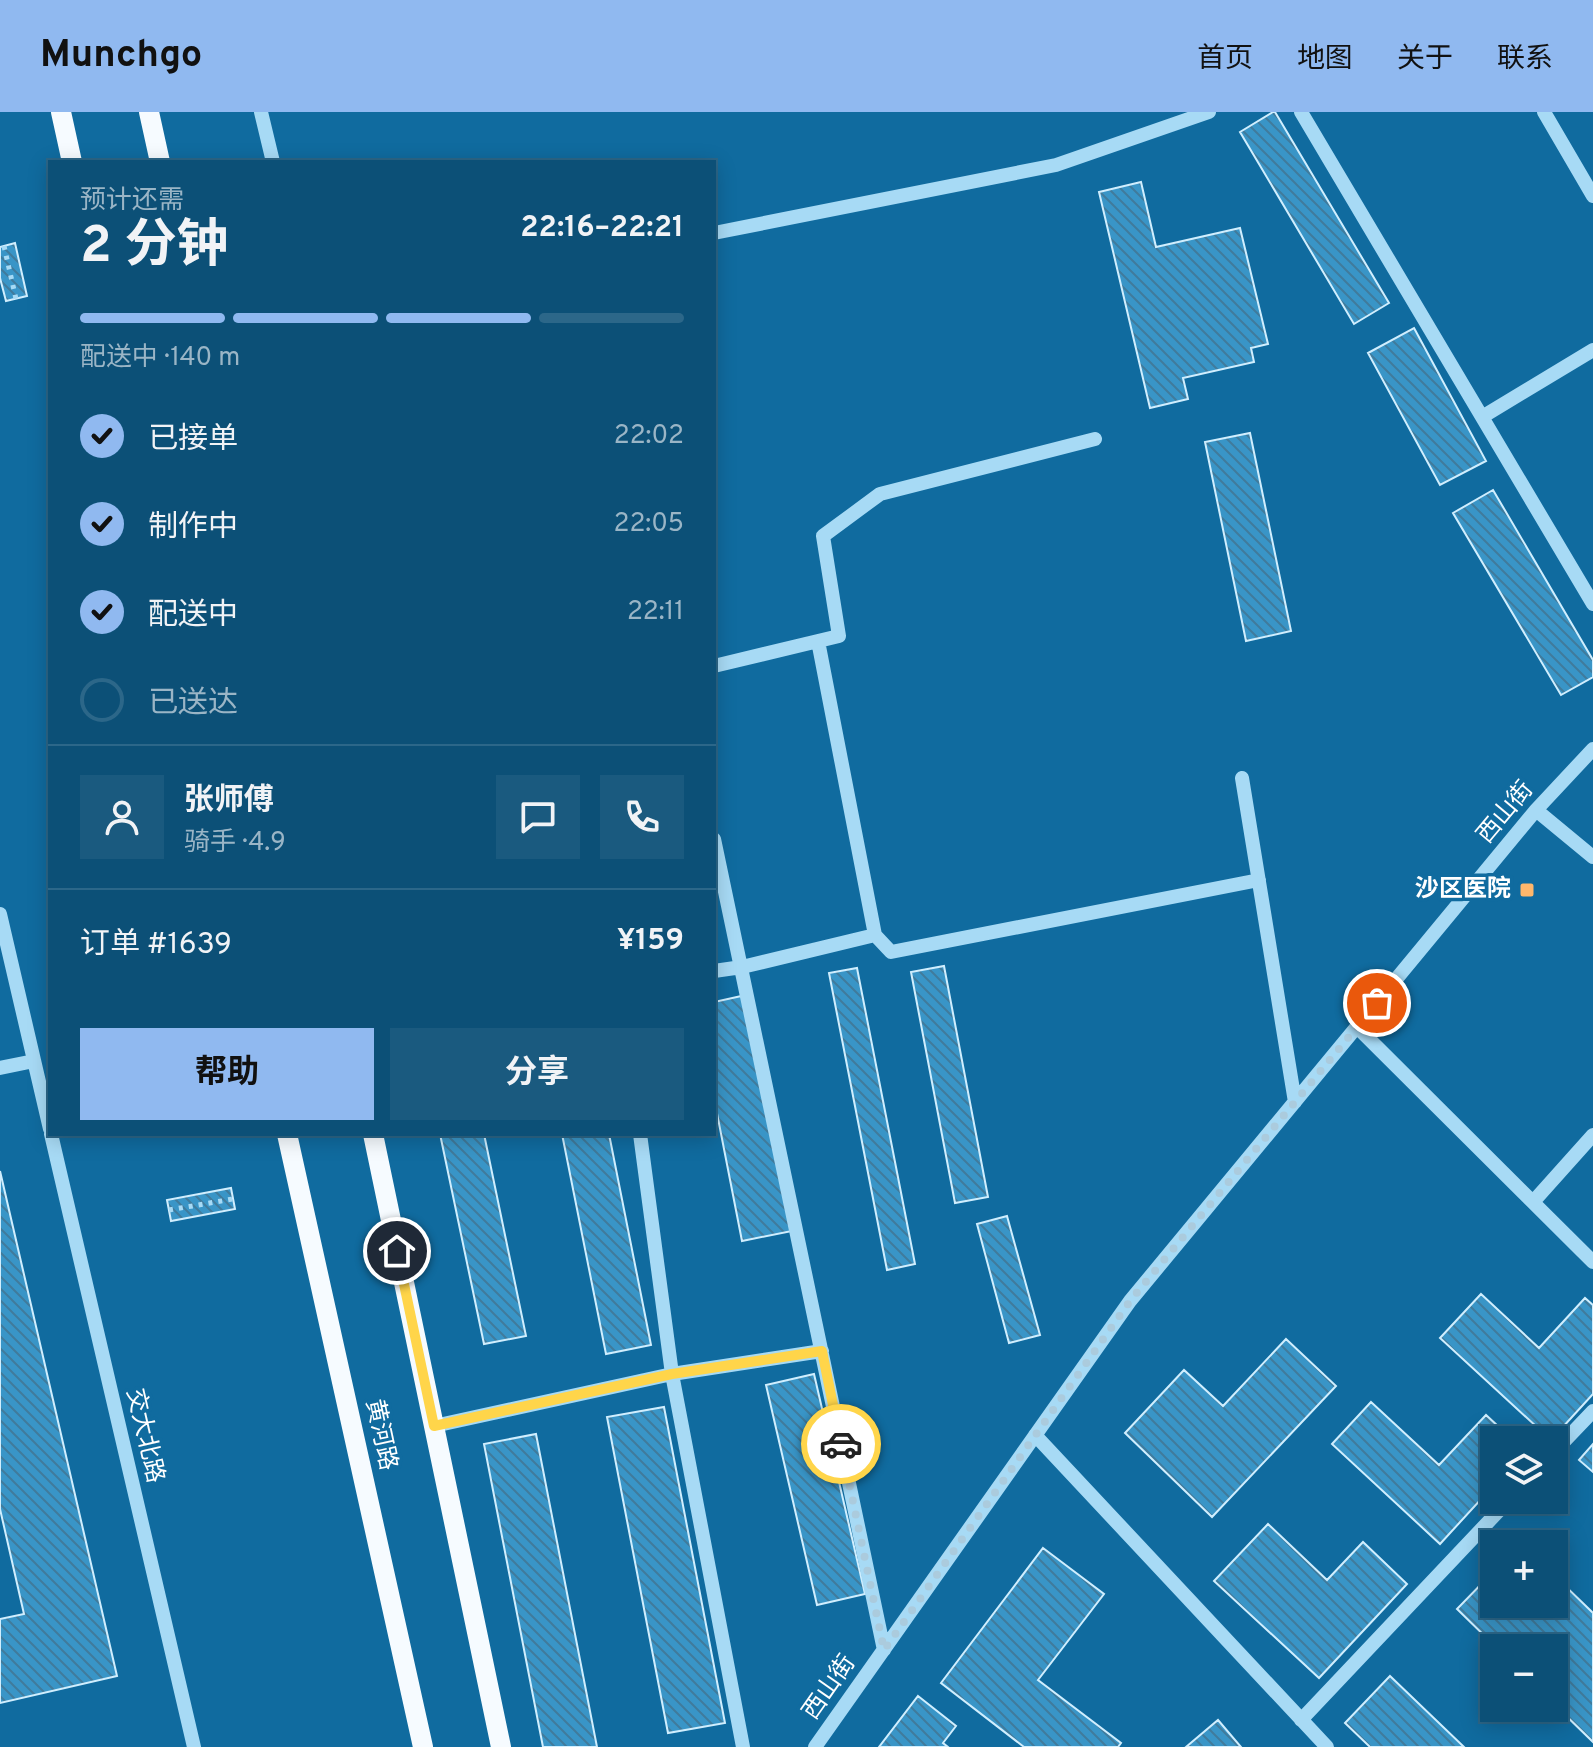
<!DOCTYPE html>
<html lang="zh">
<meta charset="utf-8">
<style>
:root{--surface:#0c5077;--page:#1a5a7f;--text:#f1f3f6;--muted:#9ab5c6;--line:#2c6789;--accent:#90b9f0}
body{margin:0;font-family:Overpass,"Noto Sans SC",sans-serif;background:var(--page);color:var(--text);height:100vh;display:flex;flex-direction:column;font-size:30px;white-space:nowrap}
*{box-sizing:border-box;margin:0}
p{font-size:26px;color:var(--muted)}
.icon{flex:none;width:44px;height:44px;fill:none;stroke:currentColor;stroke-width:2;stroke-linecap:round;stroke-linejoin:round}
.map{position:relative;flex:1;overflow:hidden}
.sheet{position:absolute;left:48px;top:48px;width:668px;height:976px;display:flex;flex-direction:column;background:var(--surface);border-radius:0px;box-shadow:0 4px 20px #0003,0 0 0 2px var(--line)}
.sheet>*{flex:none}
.fabs{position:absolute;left:1480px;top:1314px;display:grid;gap:16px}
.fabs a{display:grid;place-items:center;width:88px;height:88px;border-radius:0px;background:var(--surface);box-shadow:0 4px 20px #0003,0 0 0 2px var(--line);font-size:40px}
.pin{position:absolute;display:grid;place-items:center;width:68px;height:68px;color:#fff;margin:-34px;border:4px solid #fff;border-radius:50%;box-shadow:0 2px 8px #0007}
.courier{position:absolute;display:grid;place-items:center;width:80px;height:80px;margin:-40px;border:6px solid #ffd54a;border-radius:50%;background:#fff;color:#222;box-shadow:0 2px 10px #0007}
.headline em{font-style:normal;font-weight:700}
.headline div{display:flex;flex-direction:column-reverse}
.headline{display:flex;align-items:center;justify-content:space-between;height:136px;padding:0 32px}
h1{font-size:52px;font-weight:700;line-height:60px}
.bar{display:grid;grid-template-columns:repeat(4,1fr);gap:12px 8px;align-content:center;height:96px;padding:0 32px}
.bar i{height:10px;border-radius:6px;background:var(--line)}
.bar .selected{background:var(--accent)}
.bar p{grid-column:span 4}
.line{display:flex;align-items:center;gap:20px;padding:0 32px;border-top:2px solid var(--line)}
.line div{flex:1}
.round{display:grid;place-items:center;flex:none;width:84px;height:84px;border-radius:0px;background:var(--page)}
ol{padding:0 32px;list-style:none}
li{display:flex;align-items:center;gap:24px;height:88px}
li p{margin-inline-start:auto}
li .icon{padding:8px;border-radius:50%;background:var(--accent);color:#111;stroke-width:4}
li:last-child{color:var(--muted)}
li i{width:44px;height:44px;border:4px solid var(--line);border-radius:50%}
.cta{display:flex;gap:16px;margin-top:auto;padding:16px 32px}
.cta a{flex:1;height:92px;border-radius:0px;background:var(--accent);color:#111;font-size:32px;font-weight:700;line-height:92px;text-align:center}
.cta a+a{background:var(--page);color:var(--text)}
header{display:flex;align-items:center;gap:48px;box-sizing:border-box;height:112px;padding:0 40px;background:var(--accent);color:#111}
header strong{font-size:38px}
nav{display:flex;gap:44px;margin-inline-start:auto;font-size:28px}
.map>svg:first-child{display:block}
.building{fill:url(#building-back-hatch);stroke:#d0eefe;stroke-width:2}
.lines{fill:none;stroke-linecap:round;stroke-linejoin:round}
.path{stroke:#a7daf5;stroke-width:5;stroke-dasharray:4 6;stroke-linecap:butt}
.minor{stroke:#a7daf5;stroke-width:14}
.major{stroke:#f6fbff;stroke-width:20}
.done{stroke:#abcbdd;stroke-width:8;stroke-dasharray:0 14.4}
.route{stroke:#ffd54a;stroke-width:10}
.poi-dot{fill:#ffb76c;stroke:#106b9f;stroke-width:3}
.labels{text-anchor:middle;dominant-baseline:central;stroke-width:7;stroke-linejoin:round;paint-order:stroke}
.street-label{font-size:24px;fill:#fff;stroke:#106b9f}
.poi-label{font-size:24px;font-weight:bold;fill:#fff;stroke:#106b9f;text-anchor:end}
</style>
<header>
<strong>Munchgo</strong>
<nav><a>首页</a><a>地图</a><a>关于</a><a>联系</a></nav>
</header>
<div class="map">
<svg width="1593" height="1635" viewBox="0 0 1593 1635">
<defs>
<pattern id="building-back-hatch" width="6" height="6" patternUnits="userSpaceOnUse" patternTransform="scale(2)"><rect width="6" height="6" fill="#3995c7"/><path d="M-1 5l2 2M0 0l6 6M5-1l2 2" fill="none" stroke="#407b9c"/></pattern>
</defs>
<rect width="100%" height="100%" fill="#106b9f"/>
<path class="building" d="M1273 0H1275L1389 191 1354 212 1240 20Z
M1141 70 1156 135 1240 116 1268 232 1251 236 1254 250 1183 266 1188 287 1150 296 1099 80Z
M15 131 27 184 6 189 0 166V135Z
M1414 216 1486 349 1440 373 1368 241Z
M1250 321 1291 519 1246 529 1205 330Z
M1493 378 1593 548V565L1561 583 1453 401Z
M944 854 988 1085 955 1091 911 860Z
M857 856 915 1152 887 1158 829 861Z
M746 883 792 1119 742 1129 714 986V890Z
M440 1022H484L526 1224 484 1232Z
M562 1022H609L651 1233 606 1242Z
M0 1059 117 1564 0 1591V1507L24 1502 0 1397Z
M231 1076 235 1097 171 1109 167 1088Z
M1007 1104 1040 1223 1009 1231 977 1112Z
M1481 1182 1539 1236 1585 1186 1593 1193V1282L1551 1328 1440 1226Z
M1286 1227 1336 1274 1212 1405 1125 1321 1184 1258 1223 1294Z
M814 1262 865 1482 817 1493 766 1273Z
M1371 1290 1439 1353 1486 1303 1513 1328H1494V1373L1440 1432 1332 1332Z
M664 1295 725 1611 668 1621 607 1305Z
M536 1322 597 1635H543L484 1332Z
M1593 1332V1360L1579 1348Z
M1268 1412 1327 1468 1363 1430 1407 1472 1319 1566 1214 1469Z
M1043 1436 1104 1482 1038 1568 1121 1631 1118 1635H1024L941 1571Z
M1494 1459V1492H1554V1463L1593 1501V1630L1554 1592V1536H1497L1457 1497Z
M1390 1564 1464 1635H1370L1345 1611Z
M918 1584 956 1614 943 1631 948 1635H879Z
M1218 1608 1241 1635H1186Z"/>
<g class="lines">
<path class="path" d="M4 134 16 187
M169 1098 233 1087"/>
<path class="minor" d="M261 0 273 50
M1301 0 1593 492
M1544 0 1593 84
M714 121 1056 53 1209 0
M1482 305 1593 238
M818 529 875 823
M714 554 839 524 823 424 880 382 1095 327
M1242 666 1295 990
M1536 698 1593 745
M714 727 884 1538
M0 802 50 1017
M714 859 742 855 875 823 891 840 1259 768
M1357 915 1593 1150
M0 956 34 949
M51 1022 194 1635
M640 1022 672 1262 743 1635
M1533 1090 1593 1023
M434 1314 672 1262 822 1239
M1035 1323 1327 1635
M1554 1340 1593 1299
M1301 1608 1509 1388
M815 1635 1130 1189 1536 698 1593 637"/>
<path class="major" d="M61 0 72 50
M149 0 160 50
M287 1022 423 1635
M373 1022 501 1635"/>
</g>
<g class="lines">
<path class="done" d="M841 1332 884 1538 1130 1189 1377 891"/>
<path class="route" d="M397 1139 434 1314 672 1262 822 1239 841 1332"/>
</g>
<rect class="poi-dot" x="1519" y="770" width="16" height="16" rx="4"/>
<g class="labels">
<g class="street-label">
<text transform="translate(1506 701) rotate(-50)">西山街</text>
<text transform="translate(380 1323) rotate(78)">黄河路</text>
<text transform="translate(144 1324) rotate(77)">交大北路</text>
<text transform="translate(830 1576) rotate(-55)">西山街</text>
</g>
<g class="poi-label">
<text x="1511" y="778">沙区医院</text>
</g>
</g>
</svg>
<div class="fabs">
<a><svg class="icon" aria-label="layers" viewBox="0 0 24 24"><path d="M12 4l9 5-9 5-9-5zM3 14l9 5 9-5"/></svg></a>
<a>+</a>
<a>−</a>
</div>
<div class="pin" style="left:1377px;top:891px;background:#ea580c"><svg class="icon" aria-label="bag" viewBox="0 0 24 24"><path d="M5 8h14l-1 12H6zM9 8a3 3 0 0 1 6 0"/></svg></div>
<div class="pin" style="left:397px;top:1139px;background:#1f2937"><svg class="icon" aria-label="home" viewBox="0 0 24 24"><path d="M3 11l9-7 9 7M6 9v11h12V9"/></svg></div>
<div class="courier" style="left:841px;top:1332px"><svg class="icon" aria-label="car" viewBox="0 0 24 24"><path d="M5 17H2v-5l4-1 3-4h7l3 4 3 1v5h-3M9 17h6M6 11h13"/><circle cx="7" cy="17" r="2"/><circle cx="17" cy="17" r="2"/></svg></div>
<section class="sheet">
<div class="headline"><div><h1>2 分钟</h1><p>预计还需</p></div><em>22:16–22:21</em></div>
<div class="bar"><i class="selected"></i><i class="selected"></i><i class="selected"></i><i></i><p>配送中 · 140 m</p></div>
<ol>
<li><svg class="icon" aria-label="check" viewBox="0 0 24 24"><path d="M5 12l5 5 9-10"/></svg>已接单<p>22:02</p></li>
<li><svg class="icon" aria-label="check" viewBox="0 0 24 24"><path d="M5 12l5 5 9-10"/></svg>制作中<p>22:05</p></li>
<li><svg class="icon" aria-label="check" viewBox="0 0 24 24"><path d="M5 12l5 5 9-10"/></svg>配送中<p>22:11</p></li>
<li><i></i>已送达</li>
</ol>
<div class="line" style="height:144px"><a class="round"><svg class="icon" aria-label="person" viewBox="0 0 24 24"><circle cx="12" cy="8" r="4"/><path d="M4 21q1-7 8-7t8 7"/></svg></a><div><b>张师傅</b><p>骑手 · 4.9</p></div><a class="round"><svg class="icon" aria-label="chat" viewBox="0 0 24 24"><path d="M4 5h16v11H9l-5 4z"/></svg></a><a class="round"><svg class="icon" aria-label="phone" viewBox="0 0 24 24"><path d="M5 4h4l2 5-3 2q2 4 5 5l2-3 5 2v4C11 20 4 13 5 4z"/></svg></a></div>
<div class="line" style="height:104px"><div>订单 #1639</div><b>¥159</b></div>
<div class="cta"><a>帮助</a><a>分享</a></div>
</section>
</div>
